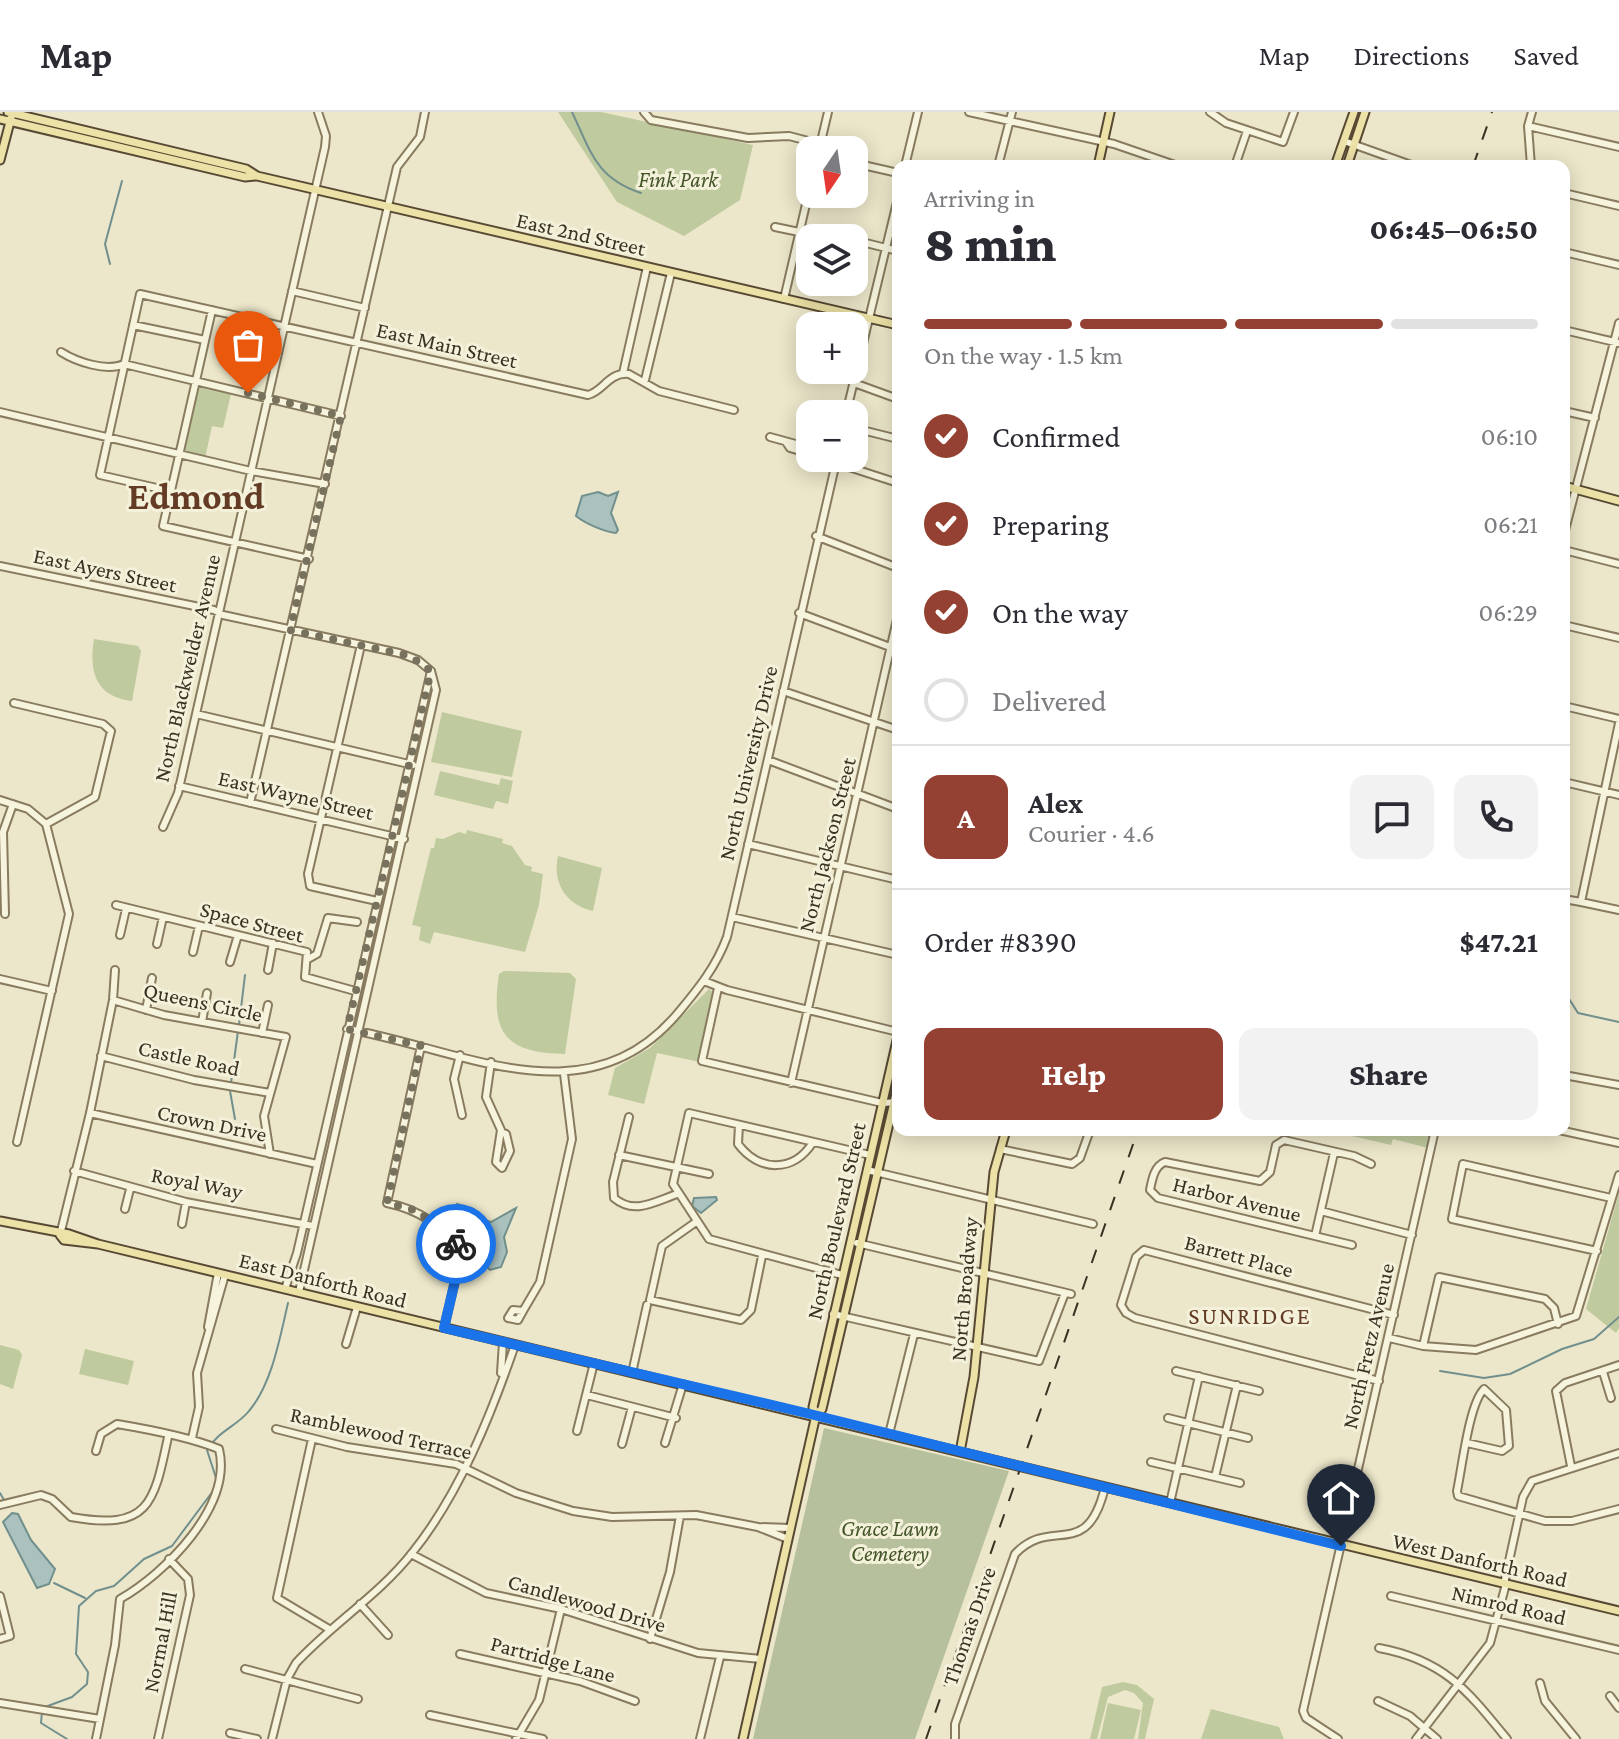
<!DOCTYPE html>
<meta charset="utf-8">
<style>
:root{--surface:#fff;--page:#f2f2f3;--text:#2b2b33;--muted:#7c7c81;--line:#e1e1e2;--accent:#944133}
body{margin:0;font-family:"Crimson Pro",serif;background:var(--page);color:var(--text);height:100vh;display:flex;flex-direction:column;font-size:30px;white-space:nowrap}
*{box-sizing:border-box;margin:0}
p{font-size:26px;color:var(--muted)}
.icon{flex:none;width:44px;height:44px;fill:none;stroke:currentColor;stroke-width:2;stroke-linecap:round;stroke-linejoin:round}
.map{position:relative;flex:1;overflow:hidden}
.panel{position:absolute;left:892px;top:48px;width:678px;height:976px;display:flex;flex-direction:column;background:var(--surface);border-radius:16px;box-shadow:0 4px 20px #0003}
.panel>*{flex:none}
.needle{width:52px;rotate:193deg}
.tools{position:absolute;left:796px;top:24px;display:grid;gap:16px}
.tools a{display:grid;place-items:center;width:72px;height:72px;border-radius:16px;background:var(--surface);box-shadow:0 4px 20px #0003;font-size:40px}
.pin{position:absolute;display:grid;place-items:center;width:68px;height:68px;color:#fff;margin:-82px -34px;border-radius:50% 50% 50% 0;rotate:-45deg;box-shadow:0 0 8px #0007}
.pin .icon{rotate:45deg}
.courier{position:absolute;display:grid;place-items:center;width:80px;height:80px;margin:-40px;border:6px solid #1a73e8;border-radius:50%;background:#fff;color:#222;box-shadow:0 2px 10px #0007}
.headline em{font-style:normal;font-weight:800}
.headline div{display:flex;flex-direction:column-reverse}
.headline{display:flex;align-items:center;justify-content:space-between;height:136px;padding:0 32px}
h1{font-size:52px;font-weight:800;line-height:60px}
.bar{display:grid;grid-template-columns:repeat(4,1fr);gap:12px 8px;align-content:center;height:96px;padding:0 32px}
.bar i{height:10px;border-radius:6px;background:var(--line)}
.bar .selected{background:var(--accent)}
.bar p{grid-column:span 4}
.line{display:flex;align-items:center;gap:20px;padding:0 32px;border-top:2px solid var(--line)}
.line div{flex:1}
.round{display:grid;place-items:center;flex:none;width:84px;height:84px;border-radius:16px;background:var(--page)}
ol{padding:0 32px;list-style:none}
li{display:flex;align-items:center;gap:24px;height:88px}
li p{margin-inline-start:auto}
li .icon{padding:8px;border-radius:50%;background:var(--accent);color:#fff;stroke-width:4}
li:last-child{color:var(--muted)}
li i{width:44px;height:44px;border:4px solid var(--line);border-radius:50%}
.action{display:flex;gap:16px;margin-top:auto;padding:16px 32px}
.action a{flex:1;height:92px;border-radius:16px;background:var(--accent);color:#fff;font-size:32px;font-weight:800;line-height:92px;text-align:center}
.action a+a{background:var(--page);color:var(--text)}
header{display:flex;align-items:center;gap:48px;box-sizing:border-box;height:112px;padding:0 40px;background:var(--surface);border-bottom:2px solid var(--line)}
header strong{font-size:38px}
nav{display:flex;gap:44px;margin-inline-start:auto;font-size:28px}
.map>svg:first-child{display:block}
.green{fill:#bfca9e}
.cemetery{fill:#b7c09d}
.water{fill:#aac1be;stroke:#71908d;stroke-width:2}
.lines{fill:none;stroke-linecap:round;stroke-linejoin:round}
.stream{stroke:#71908d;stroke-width:2}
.minor-casing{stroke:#887b5f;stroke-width:10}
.major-casing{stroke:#574933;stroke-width:11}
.minor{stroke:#f7f4dd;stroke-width:6}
.major{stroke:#ece1a6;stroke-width:7}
.rail{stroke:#3a3122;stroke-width:2;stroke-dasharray:14 14;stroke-linecap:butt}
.done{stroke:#78715d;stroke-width:8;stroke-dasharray:0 14.4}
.route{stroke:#1a73e8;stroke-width:10}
.labels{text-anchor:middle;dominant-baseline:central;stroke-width:6;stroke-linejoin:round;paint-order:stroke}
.park-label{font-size:22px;font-style:italic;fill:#44552a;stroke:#f4f1da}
.street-label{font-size:22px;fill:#3a3122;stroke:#f4f1da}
.neighbourhood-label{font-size:24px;letter-spacing:2px;fill:#643b24;stroke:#f4f1da}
.town-label{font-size:38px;font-weight:bold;fill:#643b24;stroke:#f4f1da}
</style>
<header>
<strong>Map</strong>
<nav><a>Map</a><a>Directions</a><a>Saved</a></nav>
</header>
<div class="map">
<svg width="1619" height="1627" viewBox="0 0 1619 1627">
<rect width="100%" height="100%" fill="#ece7ca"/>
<path class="green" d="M558 0H601L753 33 740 88 684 124 617 90Z
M203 275 231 282 223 316 212 314 205 346 184 338 197 278Z
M94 527 138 534 141 539 132 589C94 585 89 557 94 527Z
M442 600 522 619 512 665 431 650Z
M440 659 499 673 501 666 513 669 508 692 496 689 493 697 434 683Z
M467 718 503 727 502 731 512 734 525 753 532 755 531 759 543 762 539 793 525 840 434 820 430 832 419 828 421 815 412 813 431 736H434L436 726 443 727 459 720 466 722Z
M558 744 602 756 593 799C566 793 552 771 558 744Z
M504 859 570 861 576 867 565 942C506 941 490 922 499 862Z
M709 877 714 881 700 950 657 941 644 992 608 983 615 956 650 936Z
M1326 1018H1432L1428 1036 1393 1027 1391 1033Z
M1619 1081V1216L1616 1221 1586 1197Z
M0 1233 19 1238 22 1243 13 1277 0 1272Z
M85 1237 134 1249 128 1273 79 1262Z
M1123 1570 1137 1573 1154 1587 1145 1627H1138L1143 1591 1134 1581 1125 1578 1108 1585 1097 1627H1090L1102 1575Z
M1108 1591 1141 1598 1134 1627H1100Z
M1211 1597 1279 1615 1284 1627H1201Z"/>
<path class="cemetery" d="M824 1316 1009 1359 915 1627H753Z"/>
<path class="water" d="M598 380 608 384 618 380 611 401 618 418 616 421C605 420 586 412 576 404L582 384Z
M694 1086 716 1085 717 1088 701 1101 692 1094Z
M457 1092 474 1097 483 1108 491 1110 516 1096 504 1125 507 1140 501 1155 490 1158 451 1120Z
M12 1401 18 1402 31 1428 55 1457 49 1472 37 1476 3 1410Z"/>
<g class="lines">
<path class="stream" d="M572 0C591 40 596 66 641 81
M110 152 105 132 122 69
M1564 879 1578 901 1619 910
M239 913 245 863
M231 971 238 919
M230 979 235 1007
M1440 1259 1484 1266 1510 1262 1562 1237 1594 1227 1619 1205
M216 1366 207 1338C217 1320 237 1314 249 1299 272 1272 280 1225 288 1191
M0 1381 8 1395
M54 1471 85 1486
M45 1595 72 1585 87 1572 88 1560 76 1542 79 1494 96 1479 114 1474 144 1447 172 1434 213 1379
M42 1600 41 1611 67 1627"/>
<g class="minor-casing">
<path id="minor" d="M644 0 651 8 748 26 789 24 820 32
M969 0 1114 32 1178 54
M1210 0 1226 11 1283 30 1294 0
M1528 14 1619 35
M1344 29 1414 54
M819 38 828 0
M854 51 898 61
M905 54 918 0
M998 54 1012 0
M1235 54 1247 19
M1531 54 1528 14 1532 0
M1564 81 1619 94
M775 115 799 120
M801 116 844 126
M854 128 898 139
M1564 140 1619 153
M292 179 365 196
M784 187 810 75
M212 198 163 414 309 447
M133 213 205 228
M1564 218 1619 231
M61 240C77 250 107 260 124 252L341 304
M623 261 647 155
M645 268 671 161
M854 271 898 287
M1564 299 1595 306
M0 300 251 359 325 372
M846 302 898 86
M854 316 898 327
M770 325 810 336
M786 330 790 336 810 342
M821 346 898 371
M170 379 100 363 140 182 588 283C604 279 608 260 629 262L659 279 734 298
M1564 422 1619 211
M816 424 898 456
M1564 438 1619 452
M0 454 214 498 223 503 399 541 418 548 431 559
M799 501 898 538
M1564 513 1619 526
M361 533 308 762 310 774 377 789
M783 579 898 618
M14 591 103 612 111 619 95 685 46 712
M1564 594 1619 607
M196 602 413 653
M1619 611 1581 790 1619 798
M768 648 898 697
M1564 670 1619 683
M179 674 404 727
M0 688 28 697 46 712 69 802 17 1030
M250 691 397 55 420 25 425 0
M163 715 178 681 325 35 326 24 318 0
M748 732 898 768
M1564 787 1581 790
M116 793 307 840 305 865 355 879
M5 802 3 720 13 692
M732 805 898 843
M120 823 126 797
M157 832 163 805
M193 840 199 814
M308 847 317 842 328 806 357 810
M230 850 238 823
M268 858 273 831
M0 867 52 879
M704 869 727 878 898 920
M718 876 702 949 882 991 898 990
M113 888 164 903 286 925 264 1004 270 1042
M146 898 152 866
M202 910 207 881
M347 917C462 937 586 1010 678 901 698 877 716 855 727 825L837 346
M262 921 268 893
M421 934 387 1091C421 1098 439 1113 462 1139L444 1216
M460 943 454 967 462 1003
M101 944 194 968 270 981
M491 950 486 985 501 1018 496 1050 502 1056 510 1039 506 1022 501 1020
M1564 963 1619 973
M791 971 898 503
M90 1001 317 1052
M629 1005 613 1070 614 1086C634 1103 654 1090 677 1082
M739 1013 738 1032C759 1060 794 1061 813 1030
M1559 1018 1619 1031
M1000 1037 1072 1052 1080 1046 1090 1018
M619 1043 709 1062
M867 1058 1093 1112
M74 1059 186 1090 313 1114
M125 1097 130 1077
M1321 1099 1412 1123
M696 1110 662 1134 650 1188 741 1208 751 1198 762 1144
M182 1112 186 1090
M60 1123 90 1001 113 888 115 858
M1315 1124 1334 1041
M857 1131 1071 1182
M1352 1133 1158 1086 1150 1078C1152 1068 1154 1054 1165 1050L1260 1069 1270 1060 1276 1033 1284 1028 1354 1044 1371 1052
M1597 1139 1452 1107 1463 1052 1611 1086
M842 1163 709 1127 673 1072 689 1001 870 1043
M285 1177 297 1141 431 559
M299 1180 436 578 431 559
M523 1199 518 1208 508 1206 513 1198 523 1199 540 1170 572 1027 564 962
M833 1202 1039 1249 1065 1181
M208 1215 218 1161
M1389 1226 1423 1234 1476 1238 1576 1204 1619 1063
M346 1232 357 1195
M1423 1234 1439 1165 1545 1187 1554 1196 1558 1212
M1176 1259 1259 1279
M1603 1260 1611 1286
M501 1261 503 1230
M632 1261 647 1193
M1379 1269 1135 1206 1126 1201 1121 1193 1136 1145 1144 1138 1394 1203
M587 1283 676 1306
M1168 1306 1248 1326
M276 1317 347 1335 456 1352 516 1381 573 1399 612 1405 696 1403 758 1415
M577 1319 594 1251
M889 1322 914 1222
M192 1326 199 1295 197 1261 225 1163
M312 1327 277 1486 329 1517
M665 1331 683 1272
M1467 1331 1502 1339 1509 1334 1506 1298 1484 1277C1469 1292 1462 1356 1457 1379L1458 1384 1545 1409H1572L1619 1397
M622 1332 632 1295
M1151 1350 1240 1371
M1571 1354 1556 1279 1565 1271 1619 1253
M1215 1365 1237 1273
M1170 1391 1199 1264
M0 1393 41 1383 52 1387 71 1405C149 1419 154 1392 168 1325
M788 1427 758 1415 790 1416
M411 1442 486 1481 561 1497 698 1541 761 1547
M1504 1472 1523 1385 1532 1369 1619 1341
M0 1484 10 1524 0 1527
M1391 1484 1619 1538
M360 1492 388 1523
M650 1527 670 1460 680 1404
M1379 1536C1444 1548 1467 1578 1507 1627
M460 1542 580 1569 635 1589
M245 1557 358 1587
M1540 1571 1545 1589 1576 1627
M1610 1584 1619 1596
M1378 1589 1410 1604 1437 1627
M0 1591 100 1607
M430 1603 543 1627
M230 1621 257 1627
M96 1627 115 1533 120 1487C164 1462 233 1395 219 1337 192 1326 147 1317 117 1312L101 1322 96 1339
M158 1627 190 1483 188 1467 169 1447
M272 1627 287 1567 296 1551C332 1512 379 1483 412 1441 459 1383 491 1303 515 1233
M516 1627 539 1588 561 1497
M700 1627 720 1545
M955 1627V1612L1015 1442C1051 1403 1087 1451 1105 1375
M1338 1627 1306 1606 1303 1599 1435 1018
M1416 1627 1490 1531 1506 1472"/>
</g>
<g class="major-casing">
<path id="major" d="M8 0 246 57 257 64 898 213
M0 7 245 65 255 64
M0 48 11 6
M1098 54 1110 0
M1335 54 1354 0
M1347 54 1365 0
M1564 374 1619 389
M0 1109 69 1122 98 1132 1619 1499
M60 1123 64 1128 98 1132
M816 1303 813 1295 898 924
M960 1340 974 1265 994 1060 1006 1018
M743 1627 816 1303 822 1297 898 973"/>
</g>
<use href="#minor" class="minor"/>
<use href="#major" class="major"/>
<path class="rail" d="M1473 54 1492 0
M926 1627 1138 1018"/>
</g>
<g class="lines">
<path class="done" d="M248 281 341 304 290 518 410 544 431 559 347 917 421 934 387 1091 418 1099 456 1132"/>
<path class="route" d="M456 1132 462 1139 444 1216 806 1301 1341 1434"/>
</g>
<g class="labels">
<g class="park-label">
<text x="678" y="67">Fink Park</text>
<text x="890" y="1416">Grace Lawn<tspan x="890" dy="25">Cemetery</tspan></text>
</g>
<g class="street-label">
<text transform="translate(581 122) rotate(13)">East 2nd Street</text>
<text transform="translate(447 233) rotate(13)">East Main Street</text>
<text transform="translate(105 458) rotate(12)">East Ayers Street</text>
<text transform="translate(187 556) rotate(-77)">North Blackwelder Avenue</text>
<text transform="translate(748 651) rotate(-77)">North University Drive</text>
<text transform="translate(296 683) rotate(13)">East Wayne Street</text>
<text transform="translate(827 733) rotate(-76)">North Jackson Street</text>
<text transform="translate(252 810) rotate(15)">Space Street</text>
<text transform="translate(203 890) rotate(12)">Queens Circle</text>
<text transform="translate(189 946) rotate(12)">Castle Road</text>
<text transform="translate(212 1011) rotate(12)">Crown Drive</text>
<text transform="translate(197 1071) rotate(11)">Royal Way</text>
<text transform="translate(1237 1087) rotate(14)">Harbor Avenue</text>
<text transform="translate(836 1109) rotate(-77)">North Boulevard Street</text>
<text transform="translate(1239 1144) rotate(15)">Barrett Place</text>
<text transform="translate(323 1168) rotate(14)">East Danforth Road</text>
<text transform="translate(964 1177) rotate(-85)">North Broadway</text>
<text transform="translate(1368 1234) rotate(-77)">North Fretz Avenue</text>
<text transform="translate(381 1321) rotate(12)">Ramblewood Terrace</text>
<text transform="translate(1480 1448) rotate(13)">West Danforth Road</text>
<text transform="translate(587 1491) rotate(16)">Candlewood Drive</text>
<text transform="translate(1509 1493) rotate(13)">Nimrod Road</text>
<text transform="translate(969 1514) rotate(-71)">Thomas Drive</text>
<text transform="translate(160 1530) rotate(-79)">Normal Hill</text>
<text transform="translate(553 1547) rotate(15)">Partridge Lane</text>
</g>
<g class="neighbourhood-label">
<text x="1250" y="1203">SUNRIDGE</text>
</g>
<g class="town-label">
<text x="196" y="384">Edmond</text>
</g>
</g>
</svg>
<div class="tools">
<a><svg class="needle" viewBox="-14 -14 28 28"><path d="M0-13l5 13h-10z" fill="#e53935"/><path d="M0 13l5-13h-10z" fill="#7c7c81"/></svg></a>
<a><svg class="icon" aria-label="layers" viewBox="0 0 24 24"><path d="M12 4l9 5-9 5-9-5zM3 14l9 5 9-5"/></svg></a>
<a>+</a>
<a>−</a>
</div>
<div class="pin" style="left:248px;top:281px;background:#ea580c"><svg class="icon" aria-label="bag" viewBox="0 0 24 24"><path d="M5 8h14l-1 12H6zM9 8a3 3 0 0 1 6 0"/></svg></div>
<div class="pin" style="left:1341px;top:1434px;background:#1f2937"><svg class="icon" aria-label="home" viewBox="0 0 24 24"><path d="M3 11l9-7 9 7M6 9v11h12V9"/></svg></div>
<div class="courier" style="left:456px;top:1132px"><svg class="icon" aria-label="bike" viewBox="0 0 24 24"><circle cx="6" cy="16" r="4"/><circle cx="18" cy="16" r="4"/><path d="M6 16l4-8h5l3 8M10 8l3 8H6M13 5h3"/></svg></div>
<section class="panel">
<div class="headline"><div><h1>8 min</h1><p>Arriving in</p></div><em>06:45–06:50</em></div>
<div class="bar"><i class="selected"></i><i class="selected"></i><i class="selected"></i><i></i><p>On the way · 1.5 km</p></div>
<ol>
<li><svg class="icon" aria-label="check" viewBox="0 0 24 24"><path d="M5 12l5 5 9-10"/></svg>Confirmed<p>06:10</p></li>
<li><svg class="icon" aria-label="check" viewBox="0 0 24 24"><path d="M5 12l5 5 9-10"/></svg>Preparing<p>06:21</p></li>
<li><svg class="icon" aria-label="check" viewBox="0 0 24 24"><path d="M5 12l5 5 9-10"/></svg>On the way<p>06:29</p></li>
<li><i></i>Delivered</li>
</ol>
<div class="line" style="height:144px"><b class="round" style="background:var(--accent);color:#fff">A</b><div><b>Alex</b><p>Courier · 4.6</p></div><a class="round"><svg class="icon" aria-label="chat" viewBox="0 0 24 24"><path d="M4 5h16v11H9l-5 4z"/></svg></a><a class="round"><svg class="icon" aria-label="phone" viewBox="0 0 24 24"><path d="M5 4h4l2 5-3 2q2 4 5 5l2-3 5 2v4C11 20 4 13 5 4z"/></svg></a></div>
<div class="line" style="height:104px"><div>Order #8390</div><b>$47.21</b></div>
<div class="action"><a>Help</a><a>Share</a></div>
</section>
</div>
